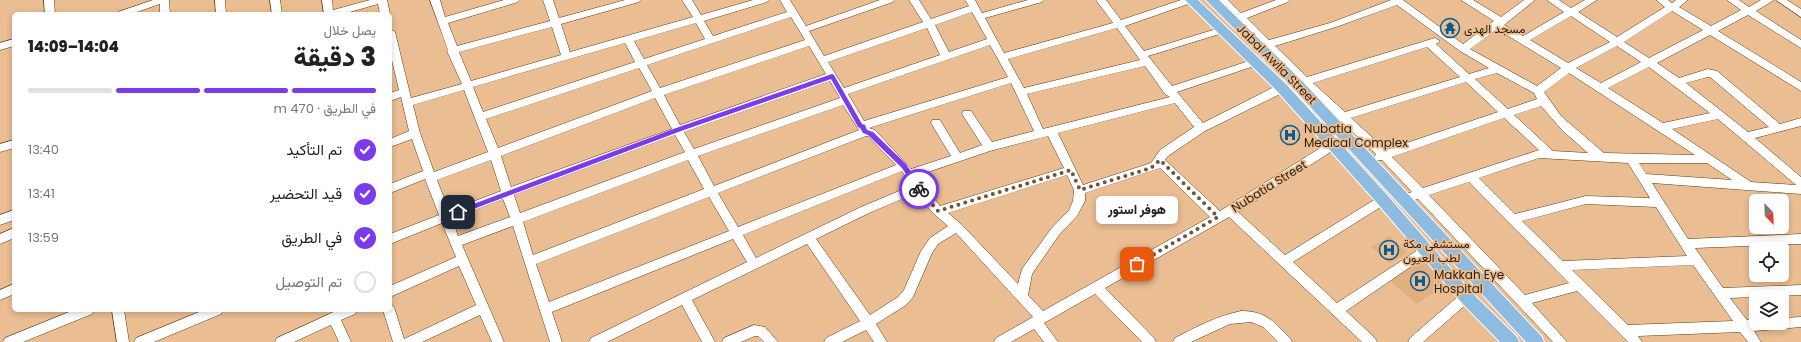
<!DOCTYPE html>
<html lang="ar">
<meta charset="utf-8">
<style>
:root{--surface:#fff;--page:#f2f2f2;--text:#222;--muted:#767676;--line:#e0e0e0;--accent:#7c3aed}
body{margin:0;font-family:Poppins,Vazirmatn,sans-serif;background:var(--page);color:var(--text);direction:rtl;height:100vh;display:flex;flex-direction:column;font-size:15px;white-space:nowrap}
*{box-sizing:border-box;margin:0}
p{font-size:13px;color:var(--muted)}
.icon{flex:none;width:22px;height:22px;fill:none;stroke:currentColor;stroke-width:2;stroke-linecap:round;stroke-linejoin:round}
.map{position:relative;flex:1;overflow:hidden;direction:ltr}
.side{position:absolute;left:12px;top:12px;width:380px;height:300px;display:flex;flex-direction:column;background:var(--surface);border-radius:6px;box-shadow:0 2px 6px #0003;direction:rtl}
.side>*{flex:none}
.needle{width:26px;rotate:157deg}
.fabs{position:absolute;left:1749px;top:194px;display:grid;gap:8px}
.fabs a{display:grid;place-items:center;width:40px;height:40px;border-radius:6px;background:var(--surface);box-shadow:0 2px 6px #0003;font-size:20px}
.pin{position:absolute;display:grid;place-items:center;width:34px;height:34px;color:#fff;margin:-17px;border-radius:8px;box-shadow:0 2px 6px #0006}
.courier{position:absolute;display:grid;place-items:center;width:40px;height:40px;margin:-20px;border:3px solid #7c3aed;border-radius:50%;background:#fff;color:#222;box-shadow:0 1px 5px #0007}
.bubble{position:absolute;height:28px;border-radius:6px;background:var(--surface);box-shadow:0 2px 6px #0003;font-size:13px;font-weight:800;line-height:28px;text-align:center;direction:rtl}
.summary em{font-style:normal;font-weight:800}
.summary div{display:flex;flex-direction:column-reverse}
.summary{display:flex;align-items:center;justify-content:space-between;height:68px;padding:0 16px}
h1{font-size:26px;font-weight:800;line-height:30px}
.bar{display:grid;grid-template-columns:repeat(4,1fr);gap:6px 4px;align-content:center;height:48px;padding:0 16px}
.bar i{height:5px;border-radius:3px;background:var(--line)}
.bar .selected{background:var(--accent)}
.bar p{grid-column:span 4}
ol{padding:0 16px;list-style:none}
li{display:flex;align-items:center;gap:12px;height:44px}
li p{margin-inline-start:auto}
li .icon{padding:4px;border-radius:50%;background:var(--accent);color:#fff;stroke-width:4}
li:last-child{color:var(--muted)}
li i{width:22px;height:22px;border:2px solid var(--line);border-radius:50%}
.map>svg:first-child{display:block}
.built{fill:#e2af7f}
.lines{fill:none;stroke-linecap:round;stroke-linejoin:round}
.minor-casing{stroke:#613a10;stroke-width:1}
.major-casing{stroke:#fff;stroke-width:2}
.minor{fill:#fff;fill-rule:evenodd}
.major{fill:#8dbce0;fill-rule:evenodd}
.route{fill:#7c3aed}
.done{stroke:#6f553b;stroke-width:4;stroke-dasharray:0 7.2}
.labels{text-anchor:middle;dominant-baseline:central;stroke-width:3.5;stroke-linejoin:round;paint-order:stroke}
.poi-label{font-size:12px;fill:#2d1d0c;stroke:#eabd92;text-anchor:start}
.street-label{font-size:12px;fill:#2d1d0c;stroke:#eabd92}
</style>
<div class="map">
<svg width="1801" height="342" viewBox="0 0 1801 342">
<rect width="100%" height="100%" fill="#eabd92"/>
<path class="built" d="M1285 123 1302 139 1294 143 1277 130Z
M1390 236 1407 253 1390 263 1371 247Z
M1428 256 1450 282 1416 304 1389 280Z"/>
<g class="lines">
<g class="minor-casing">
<path id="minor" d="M44 0H54L55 14H45Z
M153 0H169L170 14H160V4L131 14H116L118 12Z
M215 0H225L226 14H216Z
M270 0H280L282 14H272Z
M322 0H332L333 10 370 0H387L390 14H380L378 4 343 14H324Z
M430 0H440L445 17 504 0H520L518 2 448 23 457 46 550 21 543 0H553L559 18 625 0H641L639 2 561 24 570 52 693 17 682 0H692L701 15 753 0H769L767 2 704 21 713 36 787 12 780 0H790L806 26 880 0H895L893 2 809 31 824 56 923 22 909 0H919L931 19 969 6 965 0H975L982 13 1028 0H1044L1042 2 985 18 1004 53 1113 23 1096 0H1106L1121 20 1181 0H1196L1194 2 1125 26 1144 51 1223 27 1226 28 1228 30 1226 32 1148 56 1172 86 1252 60H1260L1261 62 1260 64 1177 92 1203 123 1278 85 1282 84 1287 88 1286 91 1205 131 1168 156 1165 160 1220 211 1328 143 1351 137 1355 138 1356 141 1355 144 1335 149 1238 212 1285 255 1379 197 1383 196 1387 197 1389 200 1387 203 1293 262 1337 303 1421 248 1425 246 1429 248 1431 251 1429 254 1346 311 1375 338 1377 342H1362L1229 217 1105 288 1154 338 1156 342H1142L1095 294 1044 323 1058 342H1044L1034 329 1011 342H994L996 338 1033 317 956 233 938 244 932 253 913 297 906 305 876 324 887 342H874L866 330 842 342H824L826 338 860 321 807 244 692 300 715 342H702L682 305 607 342H589L591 338 747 262 733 239 552 312 562 342H550L513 226 462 245 504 342H492L480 315 422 342H393L383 310H390V305L393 306 395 310 404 339 476 305 459 266 390 297V286L456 257 442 223 390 244V234L439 215 425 179 390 193V184L423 171 412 139 390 147V139L409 131 401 97 390 101V93L399 90 390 52V29L395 32 411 98 462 84 447 51 448 50ZM972 12 987 39 949 52 935 25ZM791 17 805 40 660 88 647 65ZM696 23 705 39 644 59 634 41ZM552 27 561 55 471 81 459 52ZM927 28 940 55 844 88 828 62ZM1117 28 1140 60 1024 88 1008 59ZM625 43 635 62 483 112 473 87ZM990 45 1008 77 864 121 848 94ZM809 46 826 74 680 125 664 95ZM1145 66 1165 94 1170 97 1043 129 1027 94ZM639 68 652 91 498 148 486 119ZM830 81 840 98 694 149 684 132ZM1011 83 1034 131 992 142 971 111H963L962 114 982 145 960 153 940 120H932L931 123 951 156 911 169 875 130 869 128ZM464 90 488 152 434 172 420 133 413 105ZM655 98 672 129 511 187 501 156ZM1175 103 1194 127 1160 150 1151 163 1083 185 1058 133ZM843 105 859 130 714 186 698 156ZM675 135 685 152 520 213 514 195ZM866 136H868L896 165 738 227 718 193ZM1048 136 1064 168 940 206 916 176 990 151ZM491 160 501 191 449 211 437 180ZM688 160 704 189 533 255 523 222ZM1160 168 1210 217 1043 311 1028 295 1032 274 1059 235 1077 216 1085 201V193ZM902 171 911 186 861 207 756 258 743 235ZM1067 175 1074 190 1073 201 1069 210 1051 229 1022 269 1018 284 961 224 948 213ZM916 193 934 214 948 226 930 238 921 251 904 290 898 297 870 315 816 239 869 213ZM709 197 729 231 549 302 536 264ZM503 199 510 217 458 236 452 219Z
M1217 0H1228L1241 13 1276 0H1290L1288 2 1247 18 1269 40 1330 23 1391 0H1403L1463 44 1494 21 1461 0H1473L1501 17 1524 0H1535L1504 25 1523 36 1564 12 1547 0H1559L1571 8 1585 0H1597L1578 12 1617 37 1665 7 1656 0H1668L1672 3 1676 0H1688L1679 7 1711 26 1741 10 1727 0H1739L1749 7 1761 0H1774L1756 11 1801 40V48L1748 15 1718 31 1801 82V91L1710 35 1657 63 1679 78 1708 69 1717 71 1780 124 1801 118V126L1755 138 1801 177V194L1652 183 1688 239 1801 234V244L1695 248 1723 288 1801 285V295L1730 298 1747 320H1756V323H1782V318L1801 317V327L1754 331 1761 342H1748L1740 332 1638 336 1642 342H1628L1577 291 1532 303 1567 342H1553L1418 199 1404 203 1400 202 1398 199 1400 196 1412 192 1382 160H1375L1374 157 1376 154 1341 121H1334L1333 118 1335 115 1304 86H1296L1295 83 1298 80 1266 48H1259L1257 46 1260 43 1238 22 1233 21 1231 19 1233 17ZM1397 5 1460 51 1489 68 1469 74 1436 44 1440 41 1435 38 1307 77 1275 46 1336 27ZM1672 11 1703 30 1649 58 1624 42ZM1571 16 1610 42 1568 63 1530 40ZM1497 29 1561 68 1537 86 1470 49ZM1617 46 1641 62 1601 83 1576 68ZM1427 47 1460 77 1345 112 1313 83ZM1649 67 1710 113 1663 123 1608 88ZM1497 73 1534 93 1537 99 1508 109 1475 79ZM1569 73 1695 155 1604 153 1561 116 1544 92ZM1708 77H1710L1769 127 1748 132 1686 83ZM1466 82 1498 112 1386 150 1351 118ZM1541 106 1562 130 1588 153 1553 151 1514 115ZM1504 118 1539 150 1423 188 1392 157ZM1718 119 1796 185 1751 182 1672 129ZM1539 158 1628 163 1650 198 1586 196 1515 214 1479 178ZM1639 163H1707L1732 180 1646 174ZM1469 182 1555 269 1569 283 1525 295 1429 195ZM1586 204 1656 207 1687 256 1563 261 1522 221ZM1693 265 1733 321 1628 325 1572 270Z
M1776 0H1787L1801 9V17Z
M14 39V46L0 50V43Z
M14 140V148L0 152V144Z
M14 210V220L0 225V215Z
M14 228V238L0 244V234Z
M14 284V294L0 300V290Z
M1466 292 1470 293 1472 297 1470 301 1423 342H1408L1410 338 1462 293Z
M74 310H94L92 314 23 342H3L5 338Z
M112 310H124L129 342H117Z
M204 310H223L221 314 154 342H134L136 338Z
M338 310H357L355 314 341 320 351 342H339L331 325 294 342H275L277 338Z
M1241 311C1267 311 1273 322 1290 338L1292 342H1278L1263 327 1251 322 1230 324 1191 342H1173L1175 338C1196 327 1217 316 1241 311Z
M754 325 765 327 778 342H764L758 336H755L741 342H722L724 338Z"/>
</g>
<g class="major-casing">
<path id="major" d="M1185 0H1198L1287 85 1388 196 1471 292 1517 337 1519 342H1500L1461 302 1378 204 1277 91Z
M1206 0H1219L1302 81 1542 337 1544 342H1526L1292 87Z"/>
</g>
<use href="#minor" class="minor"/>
<use href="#major" class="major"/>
</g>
<path class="route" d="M832 74 834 75 862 124 865 125 867 130 873 132 906 164 921 187V191H917L902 168 868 135 863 133 860 128 858 127 831 79 681 131 460 214H455L454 212 455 211 676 128Z"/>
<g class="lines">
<path class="done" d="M919 189 938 211 1071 170 1080 190 1151 168 1160 160 1218 217 1137 264"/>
</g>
<defs>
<g id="temple-ring" transform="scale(1)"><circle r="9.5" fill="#eabd92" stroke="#0b5b8e" stroke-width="1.5"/><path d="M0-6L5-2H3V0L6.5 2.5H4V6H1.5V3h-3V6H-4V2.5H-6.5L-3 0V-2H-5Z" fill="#0b5b8e"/></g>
<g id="hospital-ring" transform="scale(1)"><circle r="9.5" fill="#eabd92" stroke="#0b5b8e" stroke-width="1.5"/><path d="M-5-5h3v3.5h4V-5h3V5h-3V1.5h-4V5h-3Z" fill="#0b5b8e"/></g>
</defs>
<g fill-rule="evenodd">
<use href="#temple-ring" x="1450" y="28"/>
<use href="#hospital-ring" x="1290" y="135"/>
<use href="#hospital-ring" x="1389" y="250"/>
<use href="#hospital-ring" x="1420" y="281"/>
</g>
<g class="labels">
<g class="poi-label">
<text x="1464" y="28">مسجد الهدى</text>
<text x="1304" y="128">Nubatia<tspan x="1304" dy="14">Medical Complex</tspan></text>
<text x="1403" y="243">مستشفى مكة<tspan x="1403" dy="14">لطب العيون</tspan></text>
<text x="1434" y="274">Makkah Eye<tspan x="1434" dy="14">Hospital</tspan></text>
</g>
<g class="street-label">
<text transform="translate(1277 64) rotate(45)">Jabal Awlia Street</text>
<text transform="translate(1269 186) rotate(-32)">Nubatia Street</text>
</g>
</g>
</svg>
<div class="fabs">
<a><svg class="needle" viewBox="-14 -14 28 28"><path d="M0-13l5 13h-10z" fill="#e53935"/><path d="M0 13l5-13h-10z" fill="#767676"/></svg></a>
<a><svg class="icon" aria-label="locate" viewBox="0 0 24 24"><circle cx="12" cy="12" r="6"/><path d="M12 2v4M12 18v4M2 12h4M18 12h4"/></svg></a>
<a><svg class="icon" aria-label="layers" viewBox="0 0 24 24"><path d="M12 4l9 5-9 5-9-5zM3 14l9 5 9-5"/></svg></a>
</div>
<div class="pin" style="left:1137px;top:264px;background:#ea580c"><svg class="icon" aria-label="bag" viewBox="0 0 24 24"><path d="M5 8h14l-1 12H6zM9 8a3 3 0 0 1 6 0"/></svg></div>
<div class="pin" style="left:458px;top:212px;background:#1f2937"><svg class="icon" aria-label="home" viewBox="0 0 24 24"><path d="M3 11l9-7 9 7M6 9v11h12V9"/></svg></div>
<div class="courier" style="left:919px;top:189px"><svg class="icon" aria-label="bike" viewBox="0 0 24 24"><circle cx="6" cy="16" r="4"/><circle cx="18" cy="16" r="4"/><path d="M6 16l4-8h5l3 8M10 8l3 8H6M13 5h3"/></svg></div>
<div class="bubble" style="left:1096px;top:196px;width:82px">هوفر استور</div>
<section class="side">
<div class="summary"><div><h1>3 دقيقة</h1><p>يصل خلال</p></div><em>14:04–14:09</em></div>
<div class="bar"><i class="selected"></i><i class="selected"></i><i class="selected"></i><i></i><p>في الطريق · 470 m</p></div>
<ol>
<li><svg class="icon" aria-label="check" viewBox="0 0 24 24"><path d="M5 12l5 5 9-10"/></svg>تم التأكيد<p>13:40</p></li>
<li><svg class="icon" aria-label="check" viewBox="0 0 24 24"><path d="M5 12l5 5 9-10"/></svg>قيد التحضير<p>13:41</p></li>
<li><svg class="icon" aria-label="check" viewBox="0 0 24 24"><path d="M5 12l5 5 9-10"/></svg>في الطريق<p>13:59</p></li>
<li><i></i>تم التوصيل</li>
</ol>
</section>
</div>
